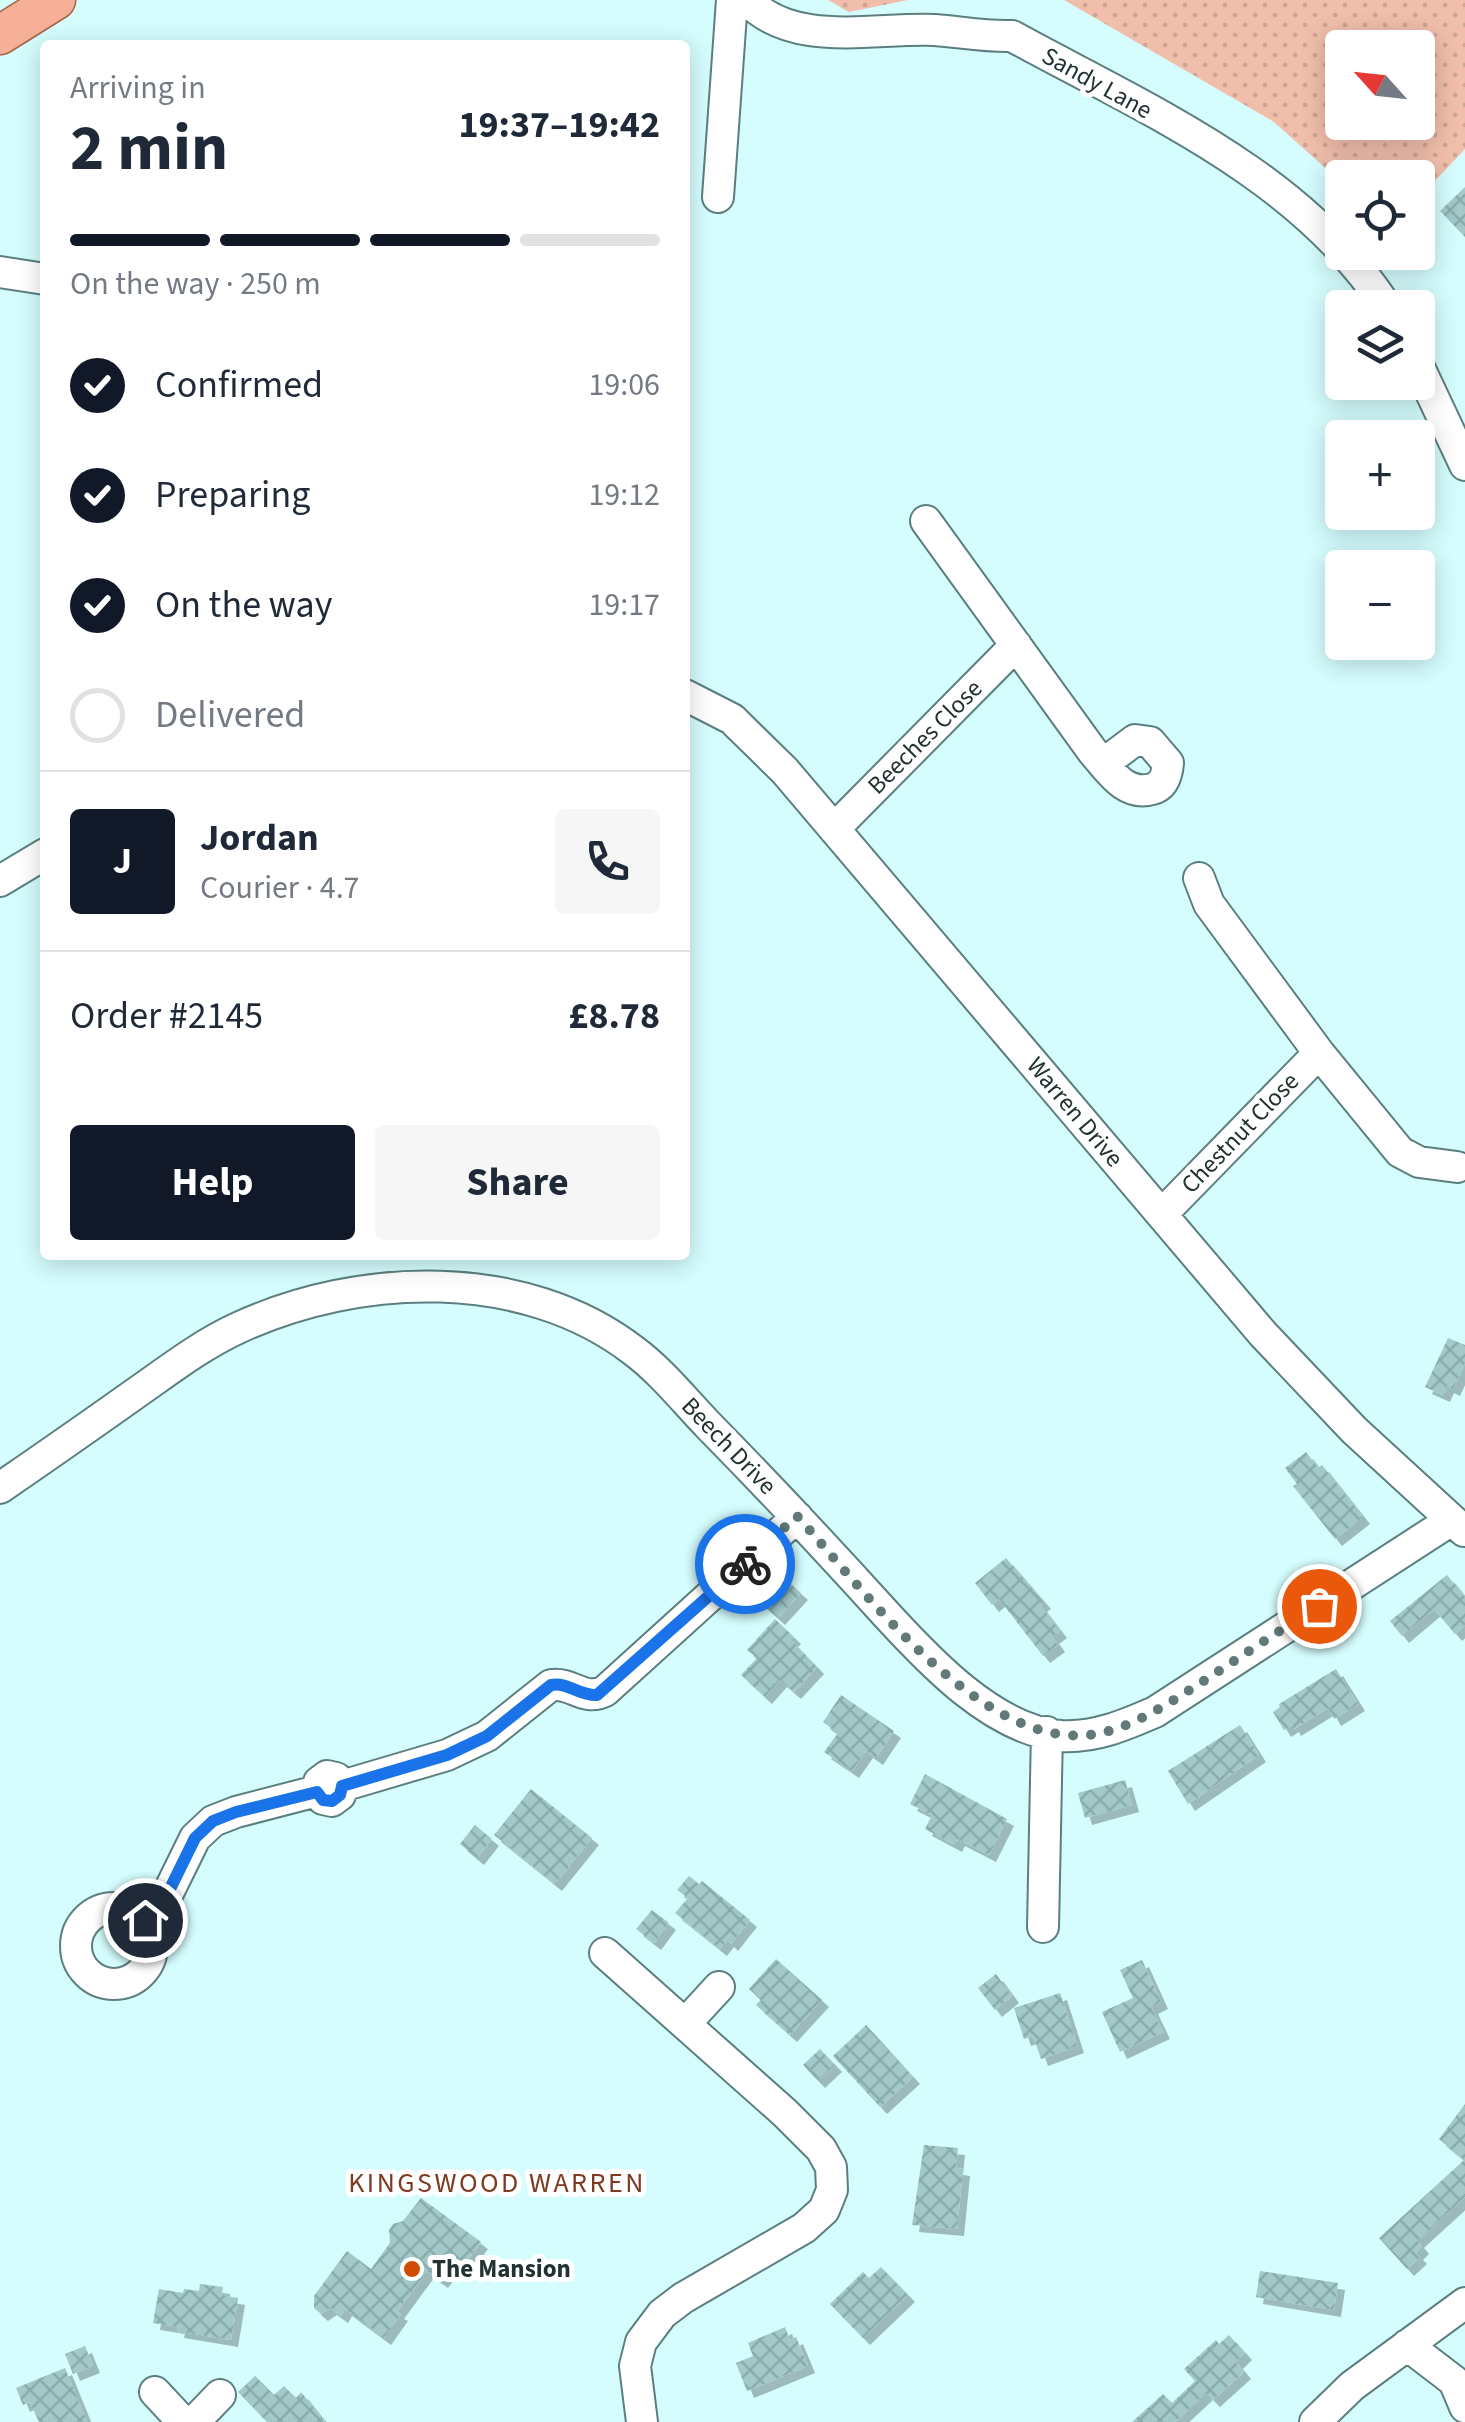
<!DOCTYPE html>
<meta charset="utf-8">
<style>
:root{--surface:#fff;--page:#f6f6f7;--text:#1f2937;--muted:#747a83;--line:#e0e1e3;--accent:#111827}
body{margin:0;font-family:"Source Sans 3",sans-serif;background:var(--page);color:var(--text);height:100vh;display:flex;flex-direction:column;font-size:38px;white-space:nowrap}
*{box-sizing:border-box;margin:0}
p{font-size:32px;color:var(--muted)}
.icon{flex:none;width:55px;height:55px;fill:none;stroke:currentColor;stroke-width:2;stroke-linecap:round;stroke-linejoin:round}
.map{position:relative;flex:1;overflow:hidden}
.drawer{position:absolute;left:40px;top:40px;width:650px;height:1220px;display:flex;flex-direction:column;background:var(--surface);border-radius:10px;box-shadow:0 5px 25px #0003}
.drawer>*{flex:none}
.needle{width:65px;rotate:297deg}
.buttons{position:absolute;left:1325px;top:30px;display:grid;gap:20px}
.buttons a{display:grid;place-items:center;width:110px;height:110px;border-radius:10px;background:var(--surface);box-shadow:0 5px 25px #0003;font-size:50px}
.pin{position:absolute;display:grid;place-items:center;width:85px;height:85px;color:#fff;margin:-42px;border:5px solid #fff;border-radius:50%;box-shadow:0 2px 10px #0007}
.courier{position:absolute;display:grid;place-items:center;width:100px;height:100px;margin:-50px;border:8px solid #1a73e8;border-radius:50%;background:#fff;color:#222;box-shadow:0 2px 12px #0007}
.head em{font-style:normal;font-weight:700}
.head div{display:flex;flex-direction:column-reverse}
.head{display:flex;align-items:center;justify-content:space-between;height:170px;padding:0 30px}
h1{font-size:65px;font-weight:700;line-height:75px}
.bar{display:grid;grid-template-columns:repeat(4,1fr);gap:15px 10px;align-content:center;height:120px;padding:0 30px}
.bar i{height:12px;border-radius:8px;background:var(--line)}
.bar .active{background:var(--accent)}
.bar p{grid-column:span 4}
.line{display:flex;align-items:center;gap:25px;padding:0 30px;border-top:2px solid var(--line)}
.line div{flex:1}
.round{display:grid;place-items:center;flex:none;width:105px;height:105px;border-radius:10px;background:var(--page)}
ol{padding:0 30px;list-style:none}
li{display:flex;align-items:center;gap:30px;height:110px}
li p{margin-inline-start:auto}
li .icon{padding:10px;border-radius:50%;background:var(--accent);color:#fff;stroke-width:4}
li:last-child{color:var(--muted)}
li i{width:55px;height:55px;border:5px solid var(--line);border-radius:50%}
.cta{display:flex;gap:20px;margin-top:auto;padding:20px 30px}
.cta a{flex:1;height:115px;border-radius:10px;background:var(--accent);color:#fff;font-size:40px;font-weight:700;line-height:115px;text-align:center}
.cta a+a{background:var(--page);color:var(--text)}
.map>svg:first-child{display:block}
.grass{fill:url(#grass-dots);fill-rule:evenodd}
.building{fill:url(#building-cross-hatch);filter:url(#shadow)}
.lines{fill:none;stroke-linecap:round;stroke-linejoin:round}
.minor-casing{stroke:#5b7f80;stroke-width:34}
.major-casing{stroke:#a86246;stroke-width:41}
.minor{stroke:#fff;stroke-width:30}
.major{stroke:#f6b097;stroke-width:38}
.done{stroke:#617979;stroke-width:10;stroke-dasharray:0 18}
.route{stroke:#1a73e8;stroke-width:12}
.poi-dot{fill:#d04b03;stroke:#fff;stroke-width:4}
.labels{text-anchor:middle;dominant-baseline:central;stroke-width:10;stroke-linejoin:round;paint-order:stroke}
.street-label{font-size:25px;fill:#223232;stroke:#fff}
.poi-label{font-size:25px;font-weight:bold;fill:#223232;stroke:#fff;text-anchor:start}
.neighbourhood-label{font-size:28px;letter-spacing:2.5px;fill:#7e3b22;stroke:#fff}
</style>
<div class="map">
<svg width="1465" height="2422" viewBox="0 0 1465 2422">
<defs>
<pattern id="grass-dots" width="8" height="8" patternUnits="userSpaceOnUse" patternTransform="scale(2.5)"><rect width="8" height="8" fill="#f1beab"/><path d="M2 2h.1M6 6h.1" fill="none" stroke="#cea494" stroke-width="1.8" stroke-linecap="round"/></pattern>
<pattern id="building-cross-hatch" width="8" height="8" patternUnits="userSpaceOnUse" patternTransform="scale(2.5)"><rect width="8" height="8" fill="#a2c8c9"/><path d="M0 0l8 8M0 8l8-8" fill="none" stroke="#8bacad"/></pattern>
<filter id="shadow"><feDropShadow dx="7" dy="7" stdDeviation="0" flood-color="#0004"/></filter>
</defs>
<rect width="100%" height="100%" fill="#d5fdfe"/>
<path class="grass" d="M828 0H908L849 12Z
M1064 0H1465V149L1418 199V178H1342V183L1274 122ZM1342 48H1418V122H1342Z"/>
<path class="building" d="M1465 187V237L1440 211Z
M1448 1338 1465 1345V1363L1453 1389 1447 1386 1443 1395 1425 1387Z
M1306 1452 1318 1468 1322 1465 1363 1517 1335 1539 1293 1486 1297 1484 1285 1468Z
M1006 1558 1044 1602 1040 1605 1060 1631 1052 1637 1058 1645 1043 1656 999 1599 992 1605 975 1583Z
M1447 1575 1465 1597V1625L1455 1634 1434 1609 1402 1636 1390 1621Z
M782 1576 801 1593 778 1618 759 1601Z
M775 1619 794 1637 791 1640 817 1667 794 1692 780 1680 765 1697 741 1675 757 1658 747 1650Z
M1336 1669 1358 1704 1334 1719 1328 1708 1294 1729 1292 1725 1284 1730 1273 1712 1280 1707 1279 1704Z
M841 1695 894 1731 876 1758 866 1751 852 1771 824 1752 838 1733 823 1722Z
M1240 1725 1259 1755 1188 1804 1168 1771Z
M925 1774 1007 1819 989 1855 958 1839 955 1845 925 1829 932 1815 910 1804Z
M1125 1780 1132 1805 1085 1818 1078 1793Z
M531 1789 592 1838 555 1884 494 1835Z
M475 1825 492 1839 477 1858 460 1844Z
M689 1876 699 1884 702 1881 750 1920 731 1944 727 1940 720 1949 675 1913 688 1898 677 1890Z
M652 1910 669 1923 654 1943 636 1929Z
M776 1959 822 2000 790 2035 756 2005 761 2000 749 1989Z
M1142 1960 1161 2002 1151 2007 1163 2032 1120 2052 1102 2012 1133 1998 1120 1970Z
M996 1974 1012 1996 995 2010 978 1988Z
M1060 1993 1077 2046 1041 2059 1033 2036 1024 2039 1014 2008Z
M866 2025 913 2077 880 2107 833 2056Z
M820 2049 835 2065 818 2081 803 2065Z
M1465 2104V2197L1417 2241 1422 2247 1416 2253 1420 2257 1407 2269 1379 2238 1464 2160 1439 2139Z
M924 2145 958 2148 956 2168 963 2169 957 2229 912 2225Z
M421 2198 481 2242 463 2266 456 2261 441 2281 427 2271 397 2312 401 2314 384 2338 345 2309 341 2316 330 2308 321 2314 314 2308V2296L347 2251 371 2269 390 2243 389 2230 393 2224 403 2221Z
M881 2267 908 2295 863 2338 830 2304 863 2272 869 2278Z
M1260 2271 1338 2283 1334 2310 1256 2297Z
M200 2284 223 2287 222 2295 238 2298 231 2340 177 2331 178 2327 153 2323 159 2289 183 2293 184 2289 199 2291Z
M785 2327 790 2340 796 2337 808 2366 747 2391 736 2363 753 2356 748 2343Z
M1229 2335 1245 2353 1236 2362 1244 2372 1213 2400 1206 2393 1175 2422H1132L1163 2394 1172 2403 1195 2381 1184 2369 1216 2340 1219 2344Z
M85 2346 93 2366 73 2374 65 2354Z
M65 2368 87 2422H39L30 2402 23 2405 16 2388Z
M255 2376 274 2395 284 2386 296 2398 301 2392 325 2422H267L238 2392Z"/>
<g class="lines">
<g class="minor-casing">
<path id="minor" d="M747 0C794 49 874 27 935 30 961 32 986 37 1012 36 1145 109 1302 175 1387 308
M718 197 732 0
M0 272 45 279
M1418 365 1465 465
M926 521 1093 752C1109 770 1125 797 1152 789 1164 786 1167 775 1168 763L1150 742 1135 740 1103 764
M685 695 732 719 785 771 1263 1334 1354 1430 1464 1531
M834 829 1016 645
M1199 878 1209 904 1319 1053 1400 1152 1419 1162 1457 1167
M0 881 45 854
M1162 1214 1319 1053
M0 1488C45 1457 91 1425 136 1393 169 1370 201 1345 238 1328 359 1272 524 1266 634 1351 661 1371 685 1401 709 1426 769 1487 827 1549 885 1613 928 1660 993 1730 1061 1736 1095 1738 1125 1725 1155 1712L1450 1521
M342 1786 447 1755 487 1736 551 1685C572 1682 584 1702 605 1691L797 1517
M76 1946a38 38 0 1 1 76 0a38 38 0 1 1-76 0Z
M145 1920 166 1897 195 1838 213 1821 236 1812 317 1791 319 1782 327 1776 336 1778 342 1786 340 1795 332 1801 323 1799 317 1791
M1043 1927 1047 1732
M605 1953 785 2113 821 2149 831 2167 832 2190 824 2210 804 2228 683 2298 662 2314 641 2342 635 2366 642 2422
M685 2024 719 1987
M1407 2345 1454 2381 1465 2407
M155 2392 183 2422
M194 2422 220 2395
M1315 2422 1352 2386 1465 2303"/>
</g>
<g class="major-casing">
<path id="major" d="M0 35 56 0"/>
</g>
<use href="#minor" class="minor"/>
<use href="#major" class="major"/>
</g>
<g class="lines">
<path class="done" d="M745 1564 797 1516C866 1592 992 1766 1109 1731 1146 1720 1178 1697 1210 1677 1246 1653 1282 1629 1319 1606"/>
<path class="route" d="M145 1920 166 1897 195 1838 213 1821 236 1812 317 1792 323 1800 332 1801 340 1795 342 1786 447 1755 487 1736 551 1685C569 1682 579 1696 597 1695L745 1564"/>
</g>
<circle class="poi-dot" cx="412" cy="2269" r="10"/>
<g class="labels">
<g class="street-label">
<text transform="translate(1097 83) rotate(29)">Sandy Lane</text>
<text transform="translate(925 737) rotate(-45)">Beeches Close</text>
<text transform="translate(1075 1112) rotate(50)">Warren Drive</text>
<text transform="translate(1240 1133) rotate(-46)">Chestnut Close</text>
<text transform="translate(729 1446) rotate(46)">Beech Drive</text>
</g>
<g class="poi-label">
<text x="432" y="2269">The Mansion</text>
</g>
<g class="neighbourhood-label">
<text x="497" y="2183">KINGSWOOD WARREN</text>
</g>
</g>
</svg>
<div class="buttons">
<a><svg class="needle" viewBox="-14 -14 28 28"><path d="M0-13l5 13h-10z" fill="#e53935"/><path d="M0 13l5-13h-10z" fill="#747a83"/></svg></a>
<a><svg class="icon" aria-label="locate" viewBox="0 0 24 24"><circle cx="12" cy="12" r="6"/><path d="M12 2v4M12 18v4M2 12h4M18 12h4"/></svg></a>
<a><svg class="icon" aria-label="layers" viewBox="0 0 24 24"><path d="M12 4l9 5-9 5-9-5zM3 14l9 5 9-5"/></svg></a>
<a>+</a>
<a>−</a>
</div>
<div class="pin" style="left:1319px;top:1606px;background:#ea580c"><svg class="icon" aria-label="bag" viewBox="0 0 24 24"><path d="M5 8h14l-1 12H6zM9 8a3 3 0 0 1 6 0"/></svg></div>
<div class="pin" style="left:145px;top:1920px;background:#1f2937"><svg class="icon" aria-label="home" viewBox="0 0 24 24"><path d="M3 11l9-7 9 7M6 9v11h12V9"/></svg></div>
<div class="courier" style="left:745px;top:1564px"><svg class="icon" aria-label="bike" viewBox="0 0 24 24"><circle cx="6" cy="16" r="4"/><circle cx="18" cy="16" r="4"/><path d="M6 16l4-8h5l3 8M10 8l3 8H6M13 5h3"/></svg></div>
<section class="drawer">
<div class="head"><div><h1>2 min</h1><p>Arriving in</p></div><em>19:37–19:42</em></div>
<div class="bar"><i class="active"></i><i class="active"></i><i class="active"></i><i></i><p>On the way · 250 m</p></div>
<ol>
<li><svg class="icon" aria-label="check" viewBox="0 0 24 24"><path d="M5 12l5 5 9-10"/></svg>Confirmed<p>19:06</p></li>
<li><svg class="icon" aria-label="check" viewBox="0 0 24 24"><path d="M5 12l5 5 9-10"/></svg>Preparing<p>19:12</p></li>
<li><svg class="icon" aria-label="check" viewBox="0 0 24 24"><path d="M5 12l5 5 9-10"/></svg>On the way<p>19:17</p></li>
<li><i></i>Delivered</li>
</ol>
<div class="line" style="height:180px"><b class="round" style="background:var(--accent);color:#fff">J</b><div><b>Jordan</b><p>Courier · 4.7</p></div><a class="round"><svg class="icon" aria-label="phone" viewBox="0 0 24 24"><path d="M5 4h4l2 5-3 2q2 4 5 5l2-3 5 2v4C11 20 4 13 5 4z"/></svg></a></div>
<div class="line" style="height:130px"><div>Order #2145</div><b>£8.78</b></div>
<div class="cta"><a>Help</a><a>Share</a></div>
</section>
</div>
